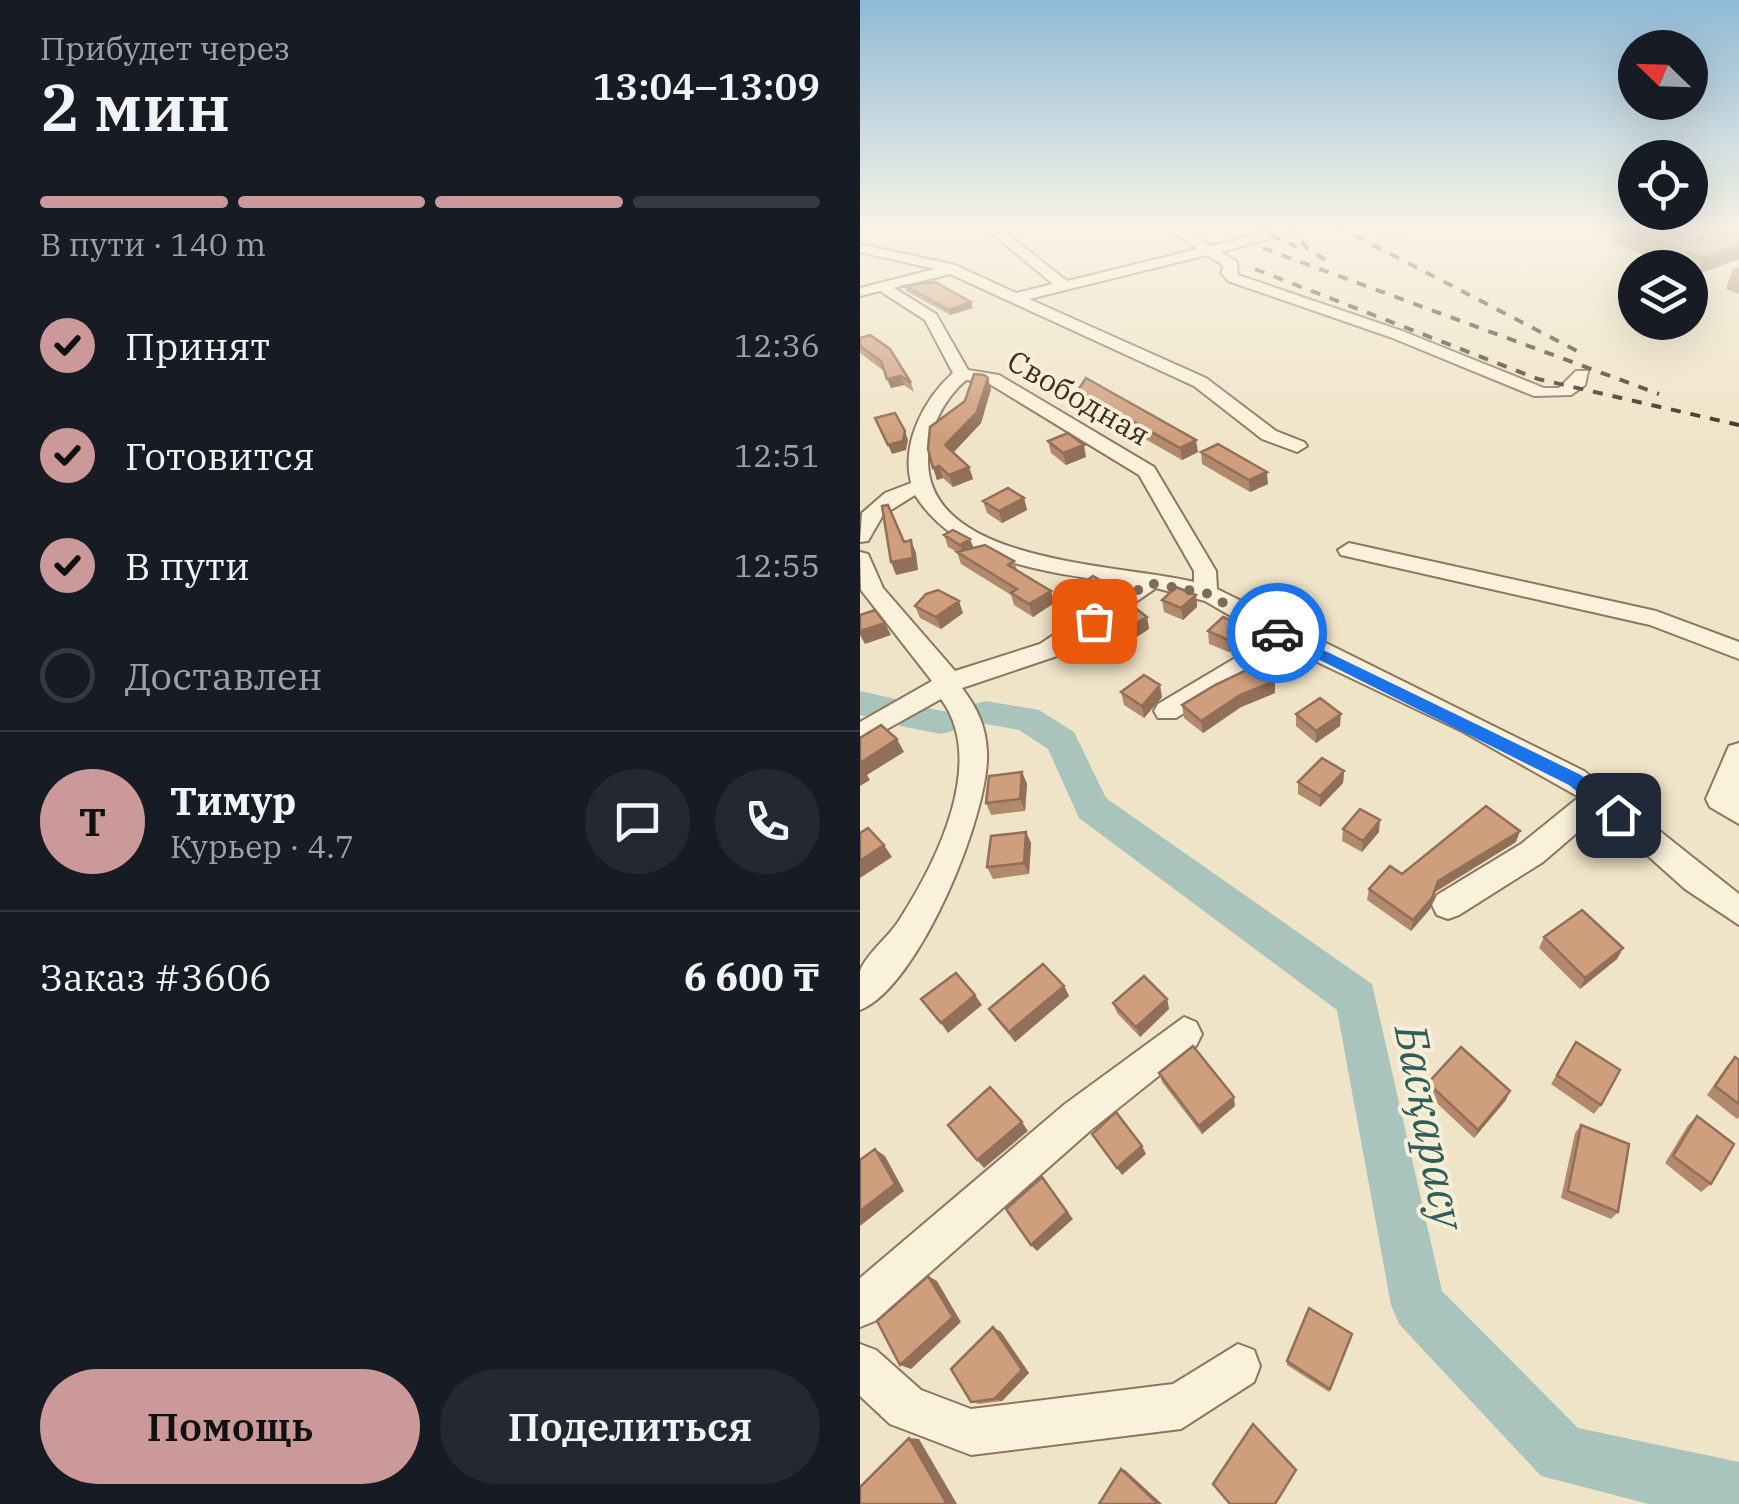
<!DOCTYPE html>
<html lang="ru">
<meta charset="utf-8">
<style>
:root{--surface:#171b24;--page:#242831;--text:#f1f3f6;--muted:#9ea1a6;--line:#363941;--accent:#cc999b}
body{margin:0;font-family:"IBM Plex Serif",serif;background:var(--page);color:var(--text);height:100vh;display:flex;flex-direction:column;font-size:38px;white-space:nowrap}
*{box-sizing:border-box;margin:0}
p{font-size:32px;color:var(--muted)}
.icon{flex:none;width:55px;height:55px;fill:none;stroke:currentColor;stroke-width:2;stroke-linecap:round;stroke-linejoin:round}
.map{position:relative;flex:1;overflow:hidden}
.details{display:flex;flex-direction:column;background:var(--surface);width:860px}
.details>*{flex:none}
.needle{width:65px;rotate:293deg}
.fabs{position:absolute;left:758px;top:30px;display:grid;gap:20px}
.fabs a{display:grid;place-items:center;width:90px;height:90px;border-radius:50%;background:var(--surface);box-shadow:0 10px 40px #0002;font-size:50px}
.pin{position:absolute;display:grid;place-items:center;width:85px;height:85px;color:#fff;margin:-42px;border-radius:20px;box-shadow:0 5px 15px #0006}
.courier{position:absolute;display:grid;place-items:center;width:100px;height:100px;margin:-50px;border:8px solid #1a73e8;border-radius:50%;background:#fff;color:#222;box-shadow:0 2px 12px #0007}
.head em{font-style:normal;font-weight:600}
.head div{display:flex;flex-direction:column-reverse}
.head{display:flex;align-items:center;justify-content:space-between;height:170px;padding:0 40px}
h1{font-size:65px;font-weight:600;line-height:75px}
.bar{display:grid;grid-template-columns:repeat(4,1fr);gap:15px 10px;align-content:center;height:120px;padding:0 40px}
.bar i{height:12px;border-radius:8px;background:var(--line)}
.bar .active{background:var(--accent)}
.bar p{grid-column:span 4}
.line{display:flex;align-items:center;gap:25px;padding:0 40px;border-top:2px solid var(--line)}
.line div{flex:1}
.round{display:grid;place-items:center;flex:none;width:105px;height:105px;border-radius:52px;background:var(--page)}
ol{padding:0 40px;list-style:none}
li{display:flex;align-items:center;gap:30px;height:110px}
li p{margin-inline-start:auto}
li .icon{padding:10px;border-radius:50%;background:var(--accent);color:#111;stroke-width:4}
li:last-child{color:var(--muted)}
li i{width:55px;height:55px;border:5px solid var(--line);border-radius:50%}
.action{display:flex;gap:20px;margin-top:auto;padding:20px 40px}
.action a{flex:1;height:115px;border-radius:60px;background:var(--accent);color:#111;font-size:40px;font-weight:600;line-height:115px;text-align:center}
.action a+a{background:var(--page);color:var(--text)}
main{display:flex;flex:1;min-height:0}
.map>svg:first-child{display:block}
.lines{fill:none;stroke-linecap:round;stroke-linejoin:round}
.river{fill:#a9c4bc;fill-rule:evenodd}
.minor-casing{stroke:#8d765c;stroke-width:4}
.minor{fill:#faf1dc;fill-rule:evenodd}
.rail{stroke:#3d2e20;stroke-width:4;stroke-dasharray:10 10;stroke-linecap:butt}
.wall{fill:#b2896c}
.shaded-wall{fill:#916f58}
.building{fill:#cf9f7d;stroke:#916f58;stroke-width:2.5}
.route{fill:#1a73e8}
.done{stroke:#7c6e5b;stroke-width:10;stroke-dasharray:0 18}
.labels{text-anchor:middle;dominant-baseline:central;stroke-width:8;stroke-linejoin:round;paint-order:stroke}
.far-street-label{font-size:30px;fill:#3d2e20;stroke:#f7eed8}
.near-water-label{font-size:45px;font-style:italic;fill:#2f5d5a;stroke:#f7eed8}
</style>
<main>
<section class="details">
<div class="head"><div><h1>2 мин</h1><p>Прибудет через</p></div><em>13:04–13:09</em></div>
<div class="bar"><i class="active"></i><i class="active"></i><i class="active"></i><i></i><p>В пути · 140 m</p></div>
<ol>
<li><svg class="icon" aria-label="check" viewBox="0 0 24 24"><path d="M5 12l5 5 9-10"/></svg>Принят<p>12:36</p></li>
<li><svg class="icon" aria-label="check" viewBox="0 0 24 24"><path d="M5 12l5 5 9-10"/></svg>Готовится<p>12:51</p></li>
<li><svg class="icon" aria-label="check" viewBox="0 0 24 24"><path d="M5 12l5 5 9-10"/></svg>В пути<p>12:55</p></li>
<li><i></i>Доставлен</li>
</ol>
<div class="line" style="height:180px"><b class="round" style="background:var(--accent);color:#111">Т</b><div><b>Тимур</b><p>Курьер · 4.7</p></div><a class="round"><svg class="icon" aria-label="chat" viewBox="0 0 24 24"><path d="M4 5h16v11H9l-5 4z"/></svg></a><a class="round"><svg class="icon" aria-label="phone" viewBox="0 0 24 24"><path d="M5 4h4l2 5-3 2q2 4 5 5l2-3 5 2v4C11 20 4 13 5 4z"/></svg></a></div>
<div class="line" style="height:130px"><div>Заказ #3606</div><b>6 600 ₸</b></div>
<div class="action"><a>Помощь</a><a>Поделиться</a></div>
</section>
<div class="map">
<svg width="879" height="1504" viewBox="0 0 879 1504">
<rect width="100%" height="100%" fill="#f0e4c8"/>
<g class="lines">
<path class="river" d="M0 691 36 699 41 708 52 705 93 713 98 722 93 731 81 734 40 726 35 717 24 720 0 715Z
M126 701 179 710 214 732 246 798 512 984 582 1291 718 1428 879 1462V1504H789L681 1476 539 1324 531 1305 477 1010 219 818 188 749 159 730 114 722 109 713 114 704Z"/>
<g class="minor-casing">
<path id="minor" d="M123 226H137L207 281 338 249 304 226H318L351 246 436 226H456L361 252 377 262 378 275 542 331 684 388H699L716 371H728L725 385 711 395 674 396 530 337 368 281 361 273 364 266 347 255 169 299 346 378 416 431 444 442 447 446 437 452 402 439 334 386 90 274 34 288 76 314 108 370 139 375 294 467 356 571 357 589 724 771 879 894V925L825 889 740 813 683 862 599 915 588 919 577 915 572 905 577 895 661 844 719 797 602 731 428 648 316 718H298L294 711 298 704 409 638 345 601 296 588 197 656 102 688C117 708 126 726 127 752 130 813 59 987 0 1010 0 999 0 981 0 971 5 956 28 937 38 922 75 865 128 762 81 699L0 744V722L72 681 1 590 0 552 8 554 23 588 95 671 180 644 271 584C195 573 100 566 55 495L23 515 8 541 0 542 2 513 25 493 51 483C41 443 64 399 93 373L65 320 20 291 0 296V288L75 269 0 252V244L95 265 156 293 193 284ZM106 380 128 383 279 475 334 571V582C263 564 68 565 68 461 68 430 83 400 106 380Z
M508 226H561L528 236Z
M489 543 796 611 879 642V659L790 625 481 555 478 550Z
M879 743V824L850 807 846 799 869 746Z
M324 1017 336 1022 342 1034 336 1046 231 1130 15 1321 0 1327V1278L205 1104Z
M0 1344 16 1350 61 1390 111 1409 313 1384 378 1344 394 1350 400 1366 394 1382 321 1429 111 1455 30 1424 0 1396Z"/>
</g>
<use href="#minor" class="minor"/>
<path class="rail" d="M393 226 437 247
M429 226 446 247 470 263
M477 226 721 353
M403 248 799 394
M395 269 678 379 879 425"/>
</g>
<path class="wall" d="M879 226V259L838 274 830 271V268H819L753 243 757 227 836 238Z
M879 267V294L866 289 873 269Z
M45 286 113 308 90 315 46 291Z
M0 338 51 383 54 392 44 385 31 388 24 371 0 353Z
M131 389 121 423 93 453 109 467 113 479 93 487 83 478 77 480 68 449Z
M218 390 338 452 322 460 220 402Z
M188 441 226 457 206 465 191 453Z
M341 452 408 484 390 492 342 464Z
M164 498 167 510 142 523 127 513 123 501Z
M84 535 113 548 154 561 157 570 191 591 194 603 173 617 154 605 151 595 101 564 97 552 88 547Z
M245 583 247 595 224 610 213 604 210 592Z
M336 595 337 607 323 620 304 612 302 600Z
M55 606 103 613 81 629 60 618Z
M251 609 287 617 289 629 275 638 254 622Z
M348 631 384 638 369 652 349 644Z
M261 692 302 697 284 718 264 705Z
M415 693 381 707 343 733 324 718 322 705Z
M436 714 480 726 456 743 436 726Z
M484 771 483 783 460 807 438 794V782Z
M162 772 167 784 165 811 131 815 126 803Z
M483 829 519 832 502 852 482 841Z
M166 832 171 843 169 874 133 879 127 867Z
M656 842 575 892 570 909 551 931 507 900 509 889 542 874Z
M684 937 763 948 757 959 720 989 679 948Z
M204 986 209 996 155 1042 135 1018 129 1009Z
M307 999 309 1009 280 1037 257 1013 253 1003Z
M716 1042 741 1105 734 1114 691 1084Z
M875 1057 879 1060V1117L877 1119 847 1095 866 1067Z
M299 1073 375 1106 342 1134 302 1082Z
M568 1083 646 1100 614 1138 565 1092Z
M837 1116 851 1184 841 1192 805 1163 828 1125Z
M721 1125 758 1212 751 1219 701 1198 715 1133Z
M141 1332 169 1373 142 1401 119 1404 111 1402Z
M492 1334 469 1392 427 1365V1361Z"/>
<path class="shaded-wall" d="M879 245V259L838 274 843 258Z
M111 302 113 308 90 315 89 310Z
M41 376 44 385 31 388 27 379Z
M128 378 131 389 121 423 89 457 85 445Z
M45 431 48 440 46 450 32 454 28 445Z
M336 440 338 452 322 460 320 448Z
M224 445 226 457 206 465 203 453Z
M79 466 83 478 77 480 73 468Z
M109 467 113 479 93 487 89 475Z
M407 472 408 484 390 492 389 480Z
M164 498 167 510 142 523 139 511Z
M110 539 115 551 104 557 100 545Z
M51 540 56 553 58 570 36 575 31 562Z
M245 583 247 595 224 610 221 598Z
M191 591 194 603 173 617 169 604Z
M336 595 337 607 323 620 321 608Z
M99 601 103 613 81 629 76 617Z
M287 617 289 629 275 638 273 625Z
M25 623 31 635 5 644 0 635V631Z
M383 626 384 638 369 652 368 640Z
M415 681V693L381 707 343 733 341 721 380 695Z
M300 685 302 697 284 718 282 706Z
M481 714 480 726 456 743V731Z
M37 739 44 752 7 775 10 780 0 786V763Z
M484 771 483 783 460 807V796Z
M162 772 167 784 165 811 160 799Z
M520 820 519 832 502 852 503 841Z
M660 831 656 842 575 892 570 909 551 931 553 920 578 881Z
M166 832 171 843 169 874 164 863Z
M24 845 32 857 0 878V861Z
M763 948 757 959 720 989 725 978Z
M204 986 209 996 155 1042 149 1032Z
M115 995 122 1005 88 1033 81 1023Z
M307 999 309 1009 280 1037 276 1027Z
M650 1091 646 1100 614 1138 618 1130Z
M374 1097 375 1106 342 1134 339 1126Z
M162 1122 168 1131 124 1168 117 1160Z
M282 1146 286 1154 262 1175 257 1168Z
M15 1149 25 1156 44 1191 0 1226V1211Z
M182 1177 213 1219 177 1251 171 1245Z
M68 1276 77 1281 101 1322 51 1369 40 1365Z
M133 1327 141 1332 169 1373 142 1401 134 1399Z
M49 1438 59 1439 97 1504H87Z
M261 1469 265 1470 302 1504H298Z"/>
<path class="building" d="M761 226H801L836 238 873 226H879V245L843 258 757 227Z
M75 282 111 302 89 310 45 286Z
M10 335 30 349 51 383 41 376 27 379 21 361 0 346V338Z
M114 374 124 375 128 378 117 412 85 445 109 467 89 475 79 466 73 468 68 449 70 427 105 401Z
M226 378 336 440 320 448 218 390Z
M35 413 45 431 43 441 28 445 15 418Z
M208 433 224 445 203 453 188 441Z
M358 444 407 472 389 480 341 452Z
M148 488 164 498 139 511 123 501Z
M28 505 44 542 51 540 53 558 31 562 22 506Z
M93 530 110 539 100 545 84 535Z
M125 545 154 561 148 565 191 591 169 604 151 593 157 589 97 552Z
M233 576 245 583 221 598 210 592Z
M316 587 336 595 321 608 302 600Z
M78 590 99 601 76 617 55 606 66 594Z
M265 600 287 617 273 625 251 609Z
M15 610 25 623 0 631V615Z
M363 617 383 626 368 640 348 631Z
M399 664 415 681 380 695 341 721 322 705 355 685Z
M284 675 300 685 282 706 261 692Z
M460 698 481 714 456 731 436 714Z
M21 725 37 739 0 763V738Z
M462 758 484 771 460 796 438 782Z
M162 772 160 799 126 803 129 776Z
M626 806 660 831 578 881 572 898 553 920 509 889 530 866 542 874Z
M500 809 520 820 503 841 483 829Z
M8 828 24 845 0 861V833Z
M166 832 164 863 127 867 131 836Z
M722 910 763 948 725 978 684 937Z
M183 964 204 986 149 1032 129 1009Z
M96 973 115 995 81 1023 61 999Z
M284 976 307 999 276 1027 253 1003Z
M716 1042 760 1070 741 1105 697 1075Z
M333 1046 374 1097 339 1126 299 1073Z
M601 1047 650 1091 618 1130 568 1083Z
M875 1057 879 1060V1104L855 1086Z
M130 1087 162 1122 117 1160 88 1125Z
M256 1112 282 1146 257 1168 232 1134Z
M837 1116 874 1144 851 1184 813 1156Z
M721 1125 769 1144 758 1212 708 1191Z
M15 1149 35 1184 0 1211V1160Z
M182 1177 207 1212 171 1245 146 1209Z
M68 1276 93 1317 40 1365 17 1321Z
M449 1308 492 1334 470 1389 427 1361Z
M133 1327 162 1370 134 1399 111 1402 91 1369Z
M393 1424 436 1470 415 1504H370L353 1484Z
M49 1438 87 1504H0V1487Z
M261 1469 298 1504H239Z"/>
<linearGradient id="sky" x2="0" y2="1"><stop stop-color="#8fbad6"/><stop offset="0.52" stop-color="#f8f3e6"/><stop offset="1" stop-color="#f8f3e6" stop-opacity="0"/></linearGradient>
<rect width="879" height="436" fill="url(#sky)"/>
<path class="route" d="M412 630H422L721 775 765 810V820H752L709 785 412 636Z"/>
<g class="lines">
<path class="done" d="M234 621 288 583 346 593 417 633"/>
</g>
<g class="labels">
<g class="far-street-label">
<text transform="translate(219 397) rotate(30)">Свободная</text>
</g>
<g class="near-water-label">
<text transform="translate(571 1126) rotate(79)">Басқарасу</text>
</g>
</g>
</svg>
<div class="fabs">
<a><svg class="needle" viewBox="-14 -14 28 28"><path d="M0-13l5 13h-10z" fill="#e53935"/><path d="M0 13l5-13h-10z" fill="#9ea1a6"/></svg></a>
<a><svg class="icon" aria-label="locate" viewBox="0 0 24 24"><circle cx="12" cy="12" r="6"/><path d="M12 2v4M12 18v4M2 12h4M18 12h4"/></svg></a>
<a><svg class="icon" aria-label="layers" viewBox="0 0 24 24"><path d="M12 4l9 5-9 5-9-5zM3 14l9 5 9-5"/></svg></a>
</div>
<div class="pin" style="left:234px;top:621px;background:#ea580c"><svg class="icon" aria-label="bag" viewBox="0 0 24 24"><path d="M5 8h14l-1 12H6zM9 8a3 3 0 0 1 6 0"/></svg></div>
<div class="pin" style="left:758px;top:815px;background:#1f2937"><svg class="icon" aria-label="home" viewBox="0 0 24 24"><path d="M3 11l9-7 9 7M6 9v11h12V9"/></svg></div>
<div class="courier" style="left:417px;top:633px"><svg class="icon" aria-label="car" viewBox="0 0 24 24"><path d="M5 17H2v-5l4-1 3-4h7l3 4 3 1v5h-3M9 17h6M6 11h13"/><circle cx="7" cy="17" r="2"/><circle cx="17" cy="17" r="2"/></svg></div>
</div>
</main>
